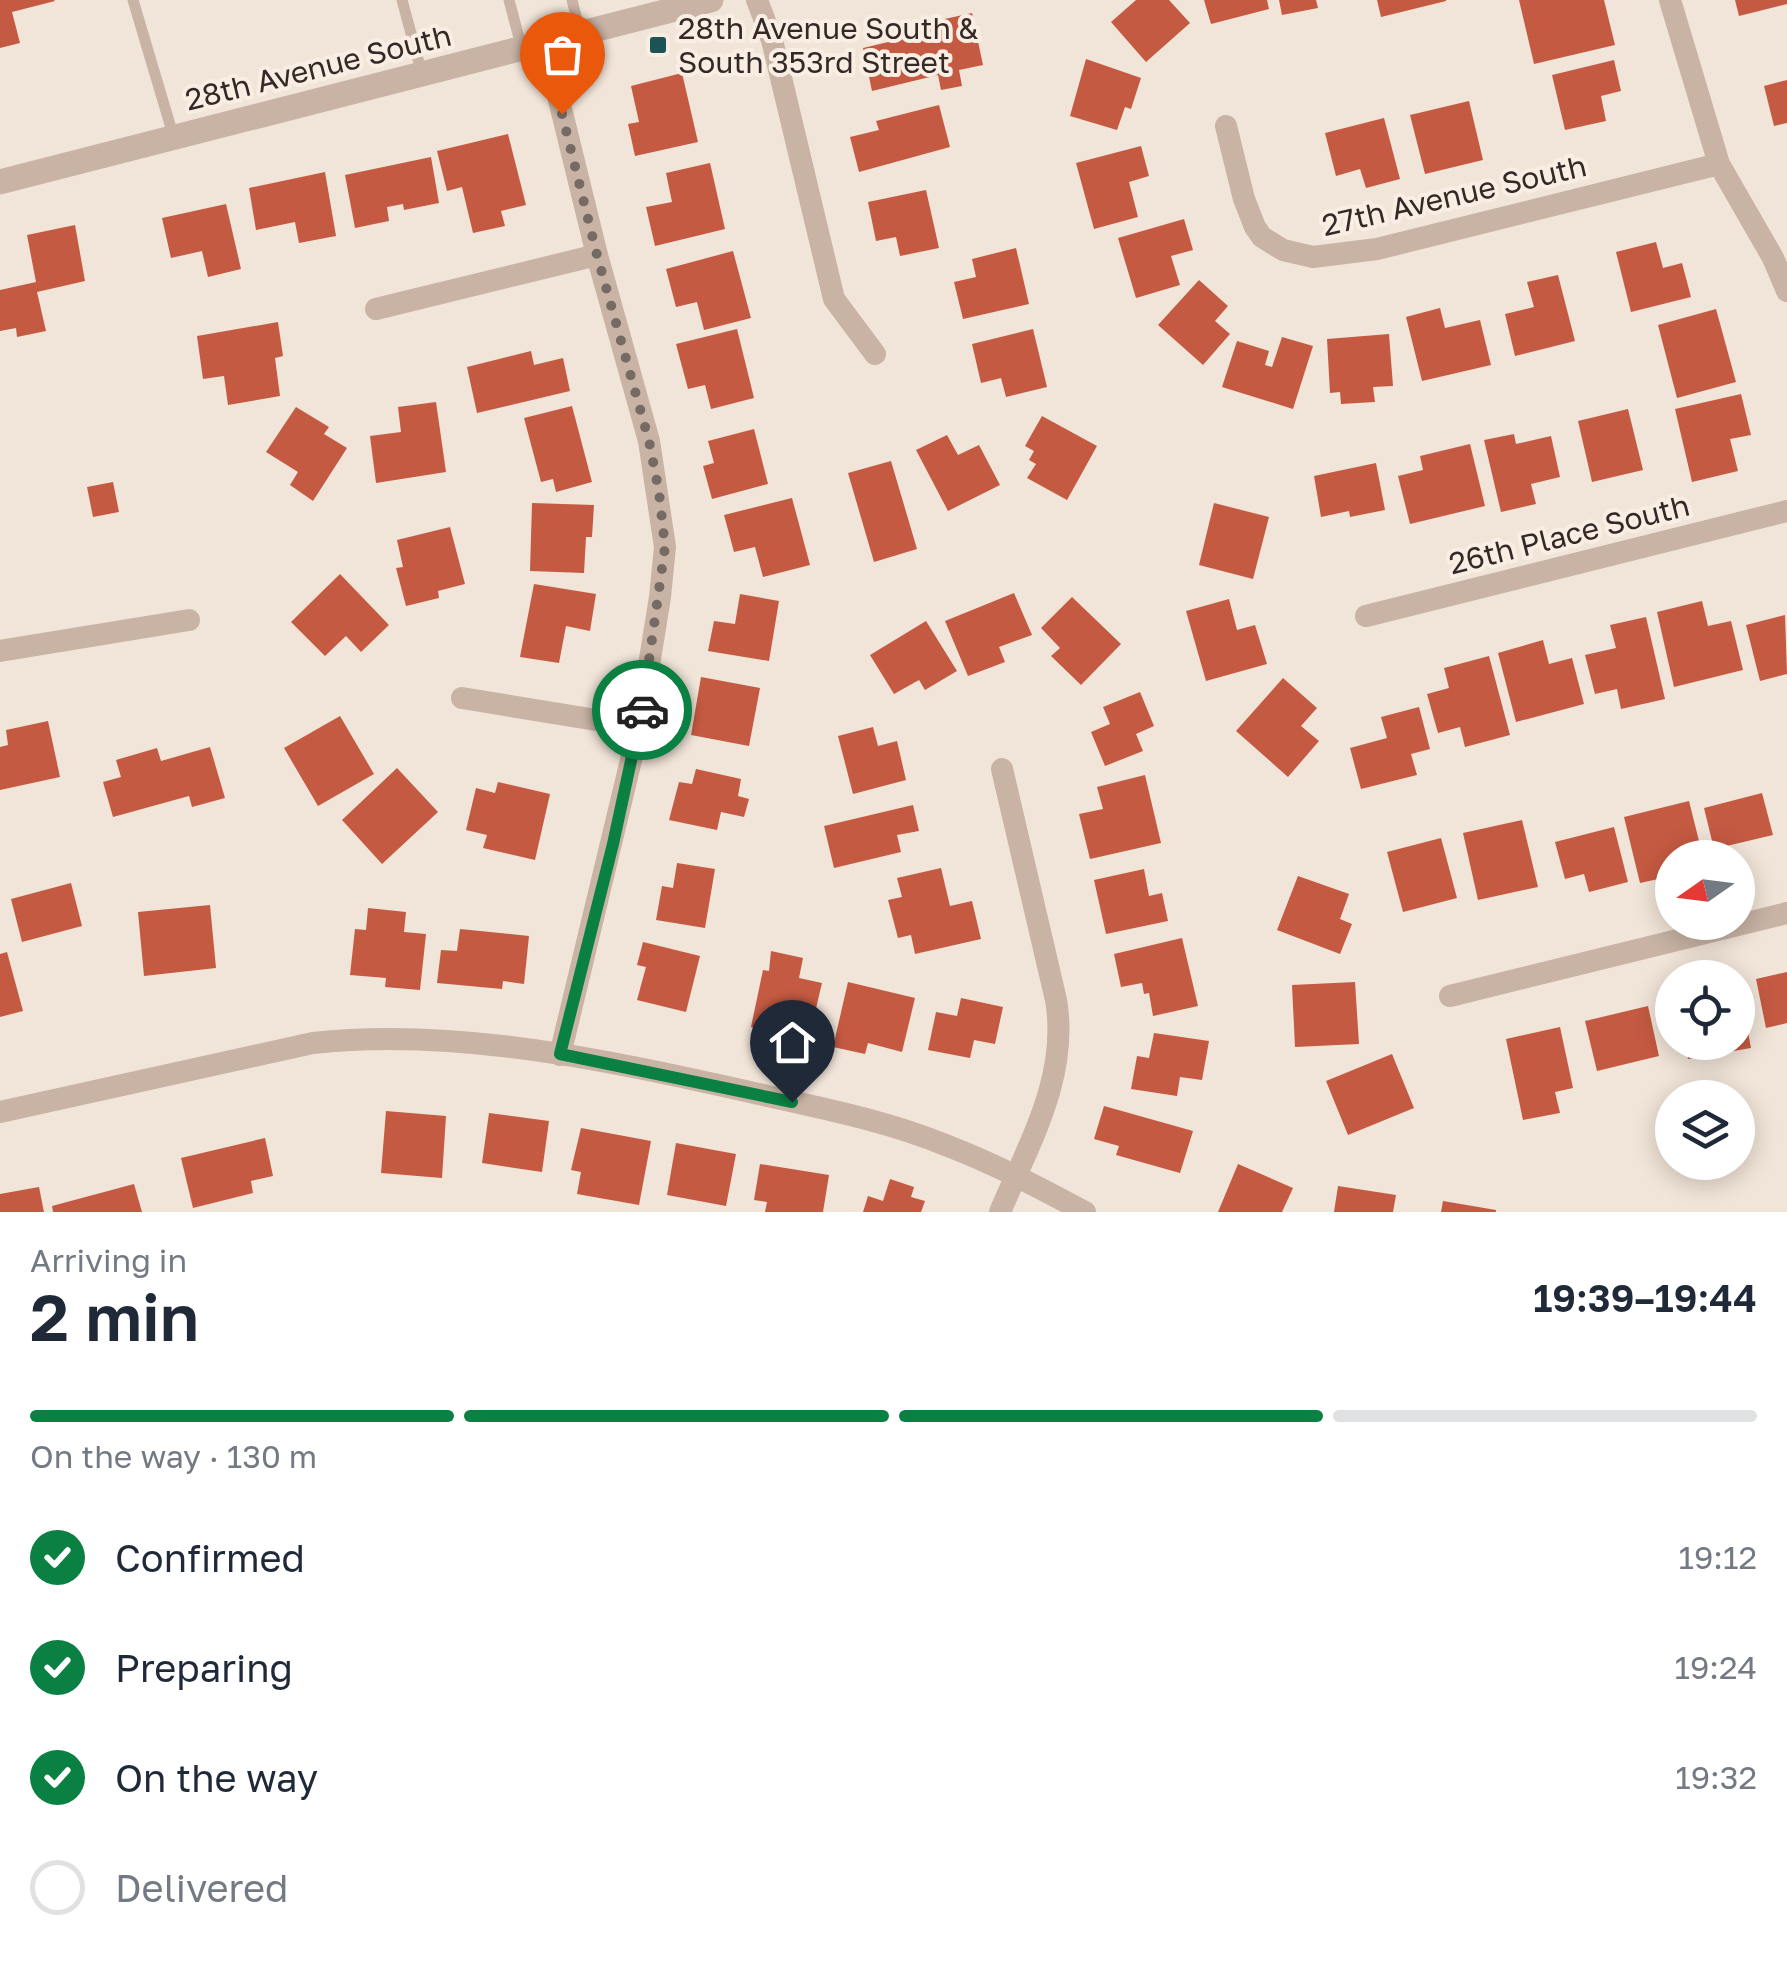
<!DOCTYPE html>
<meta charset="utf-8">
<style>
:root{--surface:#fff;--page:#f6f6f7;--text:#1f2937;--muted:#747a83;--line:#e0e1e3;--accent:#0b8043}
body{margin:0;font-family:"Golos Text",sans-serif;background:var(--page);color:var(--text);height:100vh;display:flex;flex-direction:column;font-size:38px;white-space:nowrap}
*{box-sizing:border-box;margin:0}
p{font-size:32px;color:var(--muted)}
.icon{flex:none;width:55px;height:55px;fill:none;stroke:currentColor;stroke-width:2;stroke-linecap:round;stroke-linejoin:round}
.map{position:relative;height:1212px;overflow:hidden}
.panel{display:flex;flex-direction:column;background:var(--surface);flex:1}
.panel>*{flex:none}
.needle{width:65px;rotate:256deg}
.tools{position:absolute;left:1655px;top:840px;display:grid;gap:20px}
.tools a{display:grid;place-items:center;width:100px;height:100px;border-radius:50%;background:var(--surface);box-shadow:0 5px 25px #0003;font-size:50px}
.pin{position:absolute;display:grid;place-items:center;width:85px;height:85px;color:#fff;margin:-102px -42px;border-radius:50% 50% 50% 0;rotate:-45deg;box-shadow:0 0 10px #0007}
.pin .icon{rotate:45deg}
.courier{position:absolute;display:grid;place-items:center;width:100px;height:100px;margin:-50px;border:8px solid #0b8043;border-radius:50%;background:#fff;color:#222;box-shadow:0 2px 12px #0007}
.overview em{font-style:normal;font-weight:600}
.overview div{display:flex;flex-direction:column-reverse}
.overview{display:flex;align-items:center;justify-content:space-between;height:170px;padding:0 30px}
h1{font-size:65px;font-weight:600;line-height:75px}
.bar{display:grid;grid-template-columns:repeat(4,1fr);gap:15px 10px;align-content:center;height:120px;padding:0 30px}
.bar i{height:12px;border-radius:8px;background:var(--line)}
.bar .selected{background:var(--accent)}
.bar p{grid-column:span 4}
ol{padding:0 30px;list-style:none}
li{display:flex;align-items:center;gap:30px;height:110px}
li p{margin-inline-start:auto}
li .icon{padding:10px;border-radius:50%;background:var(--accent);color:#fff;stroke-width:4}
li:last-child{color:var(--muted)}
li i{width:55px;height:55px;border:5px solid var(--line);border-radius:50%}
.map>svg:first-child{display:block}
.building{fill:#c55a42}
.lines{fill:none;stroke-linecap:round;stroke-linejoin:round}
.service{stroke:#c8b3a4;stroke-width:11}
.minor{stroke:#c8b3a4;stroke-width:22}
.tertiary{stroke:#c8b3a4;stroke-width:25}
.done{stroke:#766a64;stroke-width:10;stroke-dasharray:0 18}
.route{stroke:#0b8043;stroke-width:12}
.poi-dot{fill:#1c5455;stroke:#f9eee4;stroke-width:4}
.labels{text-anchor:middle;dominant-baseline:central;stroke-width:8;stroke-linejoin:round;paint-order:stroke}
.poi-label{font-size:30px;fill:#342926;stroke:#f9eee4;text-anchor:start}
.street-label{font-size:30px;fill:#342926;stroke:#f9eee4}
</style>
<div class="map">
<svg width="1787" height="1212" viewBox="0 0 1787 1212">
<rect width="100%" height="100%" fill="#f1e4d8"/>
<path class="building" d="M0 0H54L55 1 12 12 20 43 0 48Z
M1136 0H1169L1190 23 1146 62 1111 22Z
M1204 0H1267L1269 9 1211 24Z
M1279 0H1316L1318 8 1282 15Z
M1377 0H1446V1L1381 17Z
M1519 0H1604L1615 45 1534 64Z
M1735 0H1787V4L1739 16Z
M972 13 983 65 959 70 962 86 941 90 938 75 872 91 863 48 905 38 904 34 942 25 940 20Z
M1086 59 1141 78 1131 109 1125 107 1117 130 1070 116Z
M1614 60 1621 91 1601 96 1606 121 1565 130 1552 75Z
M682 73 698 142 635 156 628 124 639 122 631 86Z
M1787 80V123L1774 126 1764 86Z
M1469 101 1483 160 1425 174 1410 115Z
M939 105 950 147 859 172 850 137 879 130 876 121Z
M1384 118 1400 179 1366 188 1360 169 1336 176 1325 133Z
M508 134 526 205 501 211 505 226 473 233 462 187 447 191 437 151Z
M1141 146 1149 176 1129 182 1138 217 1094 229 1076 163Z
M431 157 439 203 404 210 403 204 387 207 389 221 355 228 345 175Z
M710 163 725 229 655 246 646 207 672 202 666 173Z
M325 172 336 236 299 243 295 222 256 230 249 188Z
M926 190 939 248 900 256 896 237 876 241 868 202Z
M226 204 241 269 208 277 202 251 171 258 162 218Z
M1184 219 1193 250 1171 256 1180 285 1136 298 1118 238Z
M75 225 85 281 37 292 46 331 17 337 16 328 0 331V290L36 282 27 235Z
M1656 242 1663 268 1682 263 1691 297 1631 312 1616 252Z
M1016 248 1029 304 963 319 954 282 976 277 972 259Z
M733 251 751 318 704 330 697 302 676 307 666 269Z
M1558 275 1575 341 1515 356 1505 314 1534 307 1527 282Z
M1199 280 1228 306 1215 321 1230 334 1203 365 1158 325Z
M1440 308 1445 328 1480 320 1491 365 1422 381 1406 317Z
M1716 309 1736 382 1677 398 1658 325Z
M278 322 283 356 275 358 280 396 228 405 224 376 203 379 197 336Z
M737 329 754 398 711 409 705 385 688 389 676 344Z
M1033 329 1047 387 1006 397 1001 378 981 383 972 344Z
M1389 334 1393 386 1373 387 1375 402 1341 404 1340 392 1330 393 1327 339Z
M1282 337 1313 346 1293 409 1222 387 1237 341 1269 351 1265 365 1272 367Z
M531 351 534 365 563 358 570 391 477 413 467 367Z
M1741 394 1751 435 1730 439 1738 471 1692 482 1675 409Z
M436 402 446 472 376 483 370 436 401 432 398 407Z
M572 406 592 482 556 492 553 479 541 482 524 418Z
M296 407 329 427 324 434 347 448 313 501 290 485 298 472 266 452Z
M1628 409 1643 470 1592 482 1578 421Z
M1042 416 1097 446 1067 500 1027 478 1036 464 1029 460 1034 451 1025 446Z
M754 429 768 484 712 499 703 466 714 463 708 441Z
M1514 434 1516 444 1551 436 1560 477 1531 484 1536 504 1501 512 1484 440Z
M947 435 958 455 979 445 1000 485 948 511 916 450Z
M1470 444 1485 506 1410 524 1398 476 1423 470 1420 456Z
M891 461 917 549 874 562 848 473Z
M1376 463 1385 510 1350 517 1349 511 1321 517 1314 476Z
M113 482 119 512 93 517 87 487Z
M792 498 810 565 763 577 755 547 734 552 724 515Z
M532 503 594 505 592 537H586L584 573 530 571Z
M1214 503 1269 517 1253 579 1199 565Z
M450 527 465 584 438 591 439 598 406 606 396 568 403 567 397 540Z
M340 574 389 625 361 652 346 636 325 656 291 622Z
M534 584 596 594 590 631 566 626 559 663 520 657Z
M1014 593 1032 635 999 647 1005 662 968 676 945 621Z
M740 594 779 601 769 661 708 651 714 621 735 624Z
M1072 597 1121 644 1081 685 1051 656 1060 648 1041 628Z
M1229 599 1237 630 1255 625 1267 664 1206 681 1186 611Z
M1702 601 1708 626 1731 621 1743 670 1674 687 1657 612Z
M1785 615 1787 674 1760 681 1746 625Z
M1646 617 1665 699 1621 709 1617 689 1595 694 1585 655 1616 648 1610 625Z
M926 621 957 671 925 690 919 680 894 694 870 655Z
M1543 640 1549 664 1572 658 1584 704 1516 722 1498 653Z
M1489 656 1510 735 1465 747 1460 727 1438 733 1427 694 1449 688 1444 668Z
M701 677 760 688 749 746 691 735Z
M1283 678 1317 708 1301 726 1319 741 1288 777 1236 731Z
M1140 692 1154 726 1136 734 1143 751 1105 766 1091 732 1110 724 1103 707Z
M1419 707 1430 749 1411 754 1417 775 1361 789 1350 748 1387 738 1381 717Z
M340 716 374 774 318 806 284 748Z
M48 721 60 777 0 790V747L8 745 6 730Z
M873 727 878 746 897 741 906 780 853 794 838 736Z
M210 747 225 798 192 807 189 796 113 817 103 782 121 777 116 760 157 748 161 761Z
M397 768 438 812 382 864 342 820Z
M696 769 741 779 738 796 749 799 744 817 721 812 717 830 669 820 679 782 692 784Z
M1145 775 1161 843 1090 859 1079 814 1103 809 1097 787Z
M498 782 550 794 535 860 483 848 487 835 466 830 476 788 495 793Z
M1762 793 1773 835 1714 849 1704 808Z
M1689 801 1700 845 1678 851 1680 858H1672V876L1640 883 1624 817Z
M913 805 919 831 897 835 901 852 834 868 824 826Z
M1522 820 1538 887 1478 900 1463 833Z
M1614 827 1628 882 1589 892 1584 874 1565 879 1555 842Z
M1441 838 1457 898 1403 912 1387 852Z
M677 863 715 869 705 928 656 920 662 886 673 888Z
M941 868 950 906 972 901 981 939 915 954 911 935 898 938 888 900 902 897 897 878Z
M1144 869 1149 896 1162 893 1168 921 1106 934 1094 880Z
M1298 876 1349 894 1340 919 1352 924 1340 954 1277 930Z
M71 883 82 926 22 942 11 899Z
M210 905 216 968 144 976 138 912Z
M368 908 406 912 404 932 426 934 420 990 385 987 386 978 350 975 355 929 366 930Z
M460 929 529 936 524 984 503 981 502 989 437 983 441 950 457 951Z
M1182 938 1198 1006 1153 1016 1149 993 1144 994 1142 983 1121 987 1114 954Z
M643 942 700 956 686 1012 637 1000 646 967 637 965Z
M771 951 803 958 799 978 822 983 813 1021 795 1017 790 1036 751 1027 763 970 769 971Z
M7 952 23 1011 0 1017V954Z
M1787 972V1023L1766 1028 1756 979Z
M1738 979 1751 1048 1688 1059 1685 1042H1738Z
M848 982 915 998 902 1052 868 1043 865 1054 833 1047Z
M1355 982 1359 1044 1295 1047 1292 985Z
M961 998 1003 1007 995 1044 974 1040 970 1058 928 1050 936 1012 957 1016Z
M1672 1000V1032L1667 1033 1662 1001Z
M1648 1006 1659 1056 1597 1071 1585 1021Z
M1560 1027 1573 1088 1555 1092 1560 1113 1523 1120 1506 1039Z
M1154 1033 1209 1041 1202 1080 1180 1077 1177 1096 1131 1089 1137 1056 1149 1058Z
M1392 1054 1414 1108 1348 1135 1326 1081Z
M1104 1106 1193 1131 1180 1173 1116 1155 1119 1146 1094 1139Z
M386 1111 446 1116 442 1178 381 1173Z
M489 1113 549 1121 542 1172 482 1163Z
M581 1128 651 1141 639 1205 577 1194 581 1172 571 1170Z
M265 1138 273 1176 251 1181 253 1193 193 1208 181 1158Z
M676 1143 736 1154 726 1206 667 1195Z
M760 1164 829 1175 823 1212H765L767 1202 754 1200Z
M1238 1164 1293 1188 1282 1212H1218Z
M890 1179 914 1187 911 1197 925 1201 921 1212H863L868 1196 883 1201Z
M134 1184 142 1212H53L52 1206Z
M1338 1186 1396 1195 1393 1212H1334Z
M39 1187 44 1212H0V1194Z
M1443 1201 1496 1210V1212H1441Z"/>
<g class="lines">
<path class="service" d="M133 0 174 138
M402 0 422 74
M509 0 522 49
M572 0 581 35"/>
<path class="minor" d="M757 0 772 40 834 299 875 354
M1670 0 1719 164 1773 258 1787 291
M545 43 597 255 649 441 665 547 660 597 639 727 560 1055
M1226 126 1244 199 1255 227 1262 237 1283 250 1313 257 1377 249 1719 164
M376 309 597 255
M1366 616 1787 511
M0 651 189 620
M462 698 639 727
M1450 996 1787 913
M0 1112 313 1043C456 1027 611 1061 750 1092 816 1107 885 1120 948 1146 995 1164 1040 1188 1085 1212
M1000 1212C1029 1143 1069 1077 1056 1000L1002 769"/>
<path class="tertiary" d="M0 182 711 0"/>
</g>
<g class="lines">
<path class="done" d="M562 114 597 255 649 441 659 492 665 547 642 710"/>
<path class="route" d="M642 710 613 844 560 1054 792 1102"/>
</g>
<rect class="poi-dot" x="648" y="35" width="20" height="20" rx="5"/>
<g class="labels">
<g class="poi-label">
<text x="678" y="28">28th Avenue South &amp;<tspan x="678" dy="34">South 353rd Street</tspan></text>
</g>
<g class="street-label">
<text transform="translate(318 67) rotate(-14)">28th Avenue South</text>
<text transform="translate(1454 195) rotate(-13)">27th Avenue South</text>
<text transform="translate(1569 534) rotate(-14)">26th Place South</text>
</g>
</g>
</svg>
<div class="tools">
<a><svg class="needle" viewBox="-14 -14 28 28"><path d="M0-13l5 13h-10z" fill="#e53935"/><path d="M0 13l5-13h-10z" fill="#747a83"/></svg></a>
<a><svg class="icon" aria-label="locate" viewBox="0 0 24 24"><circle cx="12" cy="12" r="6"/><path d="M12 2v4M12 18v4M2 12h4M18 12h4"/></svg></a>
<a><svg class="icon" aria-label="layers" viewBox="0 0 24 24"><path d="M12 4l9 5-9 5-9-5zM3 14l9 5 9-5"/></svg></a>
</div>
<div class="pin" style="left:562px;top:114px;background:#ea580c"><svg class="icon" aria-label="bag" viewBox="0 0 24 24"><path d="M5 8h14l-1 12H6zM9 8a3 3 0 0 1 6 0"/></svg></div>
<div class="pin" style="left:792px;top:1102px;background:#1f2937"><svg class="icon" aria-label="home" viewBox="0 0 24 24"><path d="M3 11l9-7 9 7M6 9v11h12V9"/></svg></div>
<div class="courier" style="left:642px;top:710px"><svg class="icon" aria-label="car" viewBox="0 0 24 24"><path d="M5 17H2v-5l4-1 3-4h7l3 4 3 1v5h-3M9 17h6M6 11h13"/><circle cx="7" cy="17" r="2"/><circle cx="17" cy="17" r="2"/></svg></div>
</div>
<section class="panel">
<div class="overview"><div><h1>2 min</h1><p>Arriving in</p></div><em>19:39–19:44</em></div>
<div class="bar"><i class="selected"></i><i class="selected"></i><i class="selected"></i><i></i><p>On the way · 130 m</p></div>
<ol>
<li><svg class="icon" aria-label="check" viewBox="0 0 24 24"><path d="M5 12l5 5 9-10"/></svg>Confirmed<p>19:12</p></li>
<li><svg class="icon" aria-label="check" viewBox="0 0 24 24"><path d="M5 12l5 5 9-10"/></svg>Preparing<p>19:24</p></li>
<li><svg class="icon" aria-label="check" viewBox="0 0 24 24"><path d="M5 12l5 5 9-10"/></svg>On the way<p>19:32</p></li>
<li><i></i>Delivered</li>
</ol>
</section>
